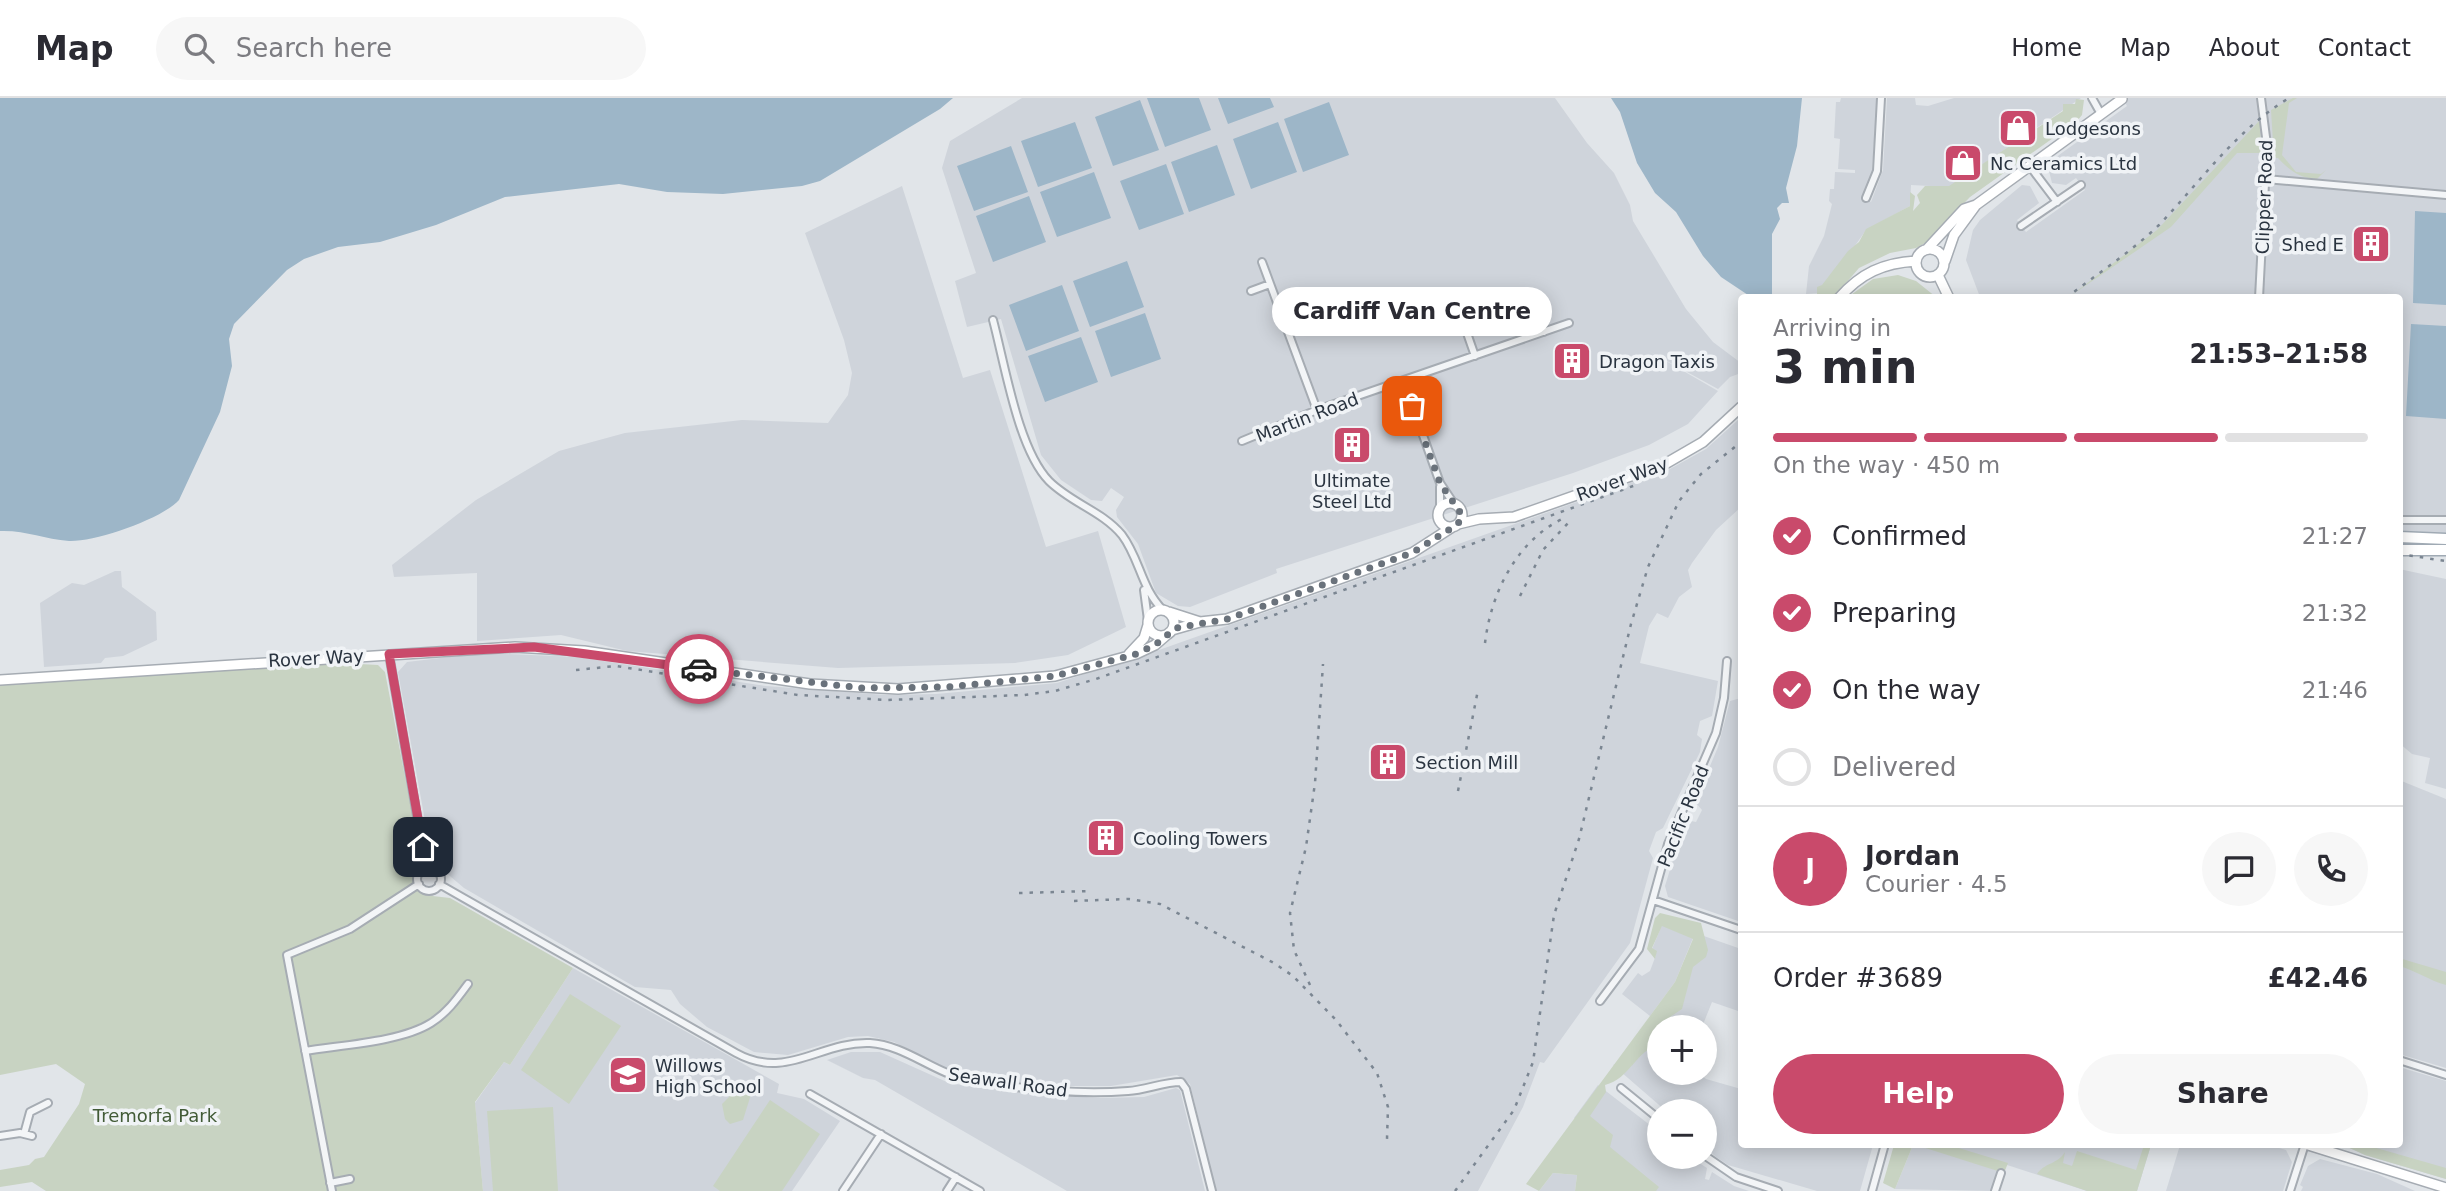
<!DOCTYPE html>
<meta charset="utf-8">
<style>
:root{--surface:#fff;--page:#f7f7f7;--text:#2b2b33;--muted:#7c7c81;--line:#e1e1e2;--accent:#c94a6b}
body{margin:0;font-family:"DejaVu Sans",sans-serif;background:var(--page);color:var(--text);height:100vh;display:flex;flex-direction:column;font-size:26px;white-space:nowrap}
*{box-sizing:border-box;margin:0}
p{font-size:23px;color:var(--muted)}
.icon{flex:none;width:38px;height:38px;fill:none;stroke:currentColor;stroke-width:2;stroke-linecap:round;stroke-linejoin:round}
.map{position:relative;flex:1;overflow:hidden}
.drawer{position:absolute;left:1738px;top:196px;width:665px;height:854px;display:flex;flex-direction:column;background:var(--surface);border-radius:7px;box-shadow:0 4px 18px #0003}
.drawer>*{flex:none}
.fabs{position:absolute;left:1647px;top:917px;display:grid;gap:14px}
.fabs a{display:grid;place-items:center;width:70px;height:70px;border-radius:50%;background:var(--surface);box-shadow:0 4px 18px #0003;font-size:35px}
.pin{position:absolute;display:grid;place-items:center;width:60px;height:60px;color:#fff;margin:-30px;border-radius:14px;box-shadow:0 4px 10px #0006}
.courier{position:absolute;display:grid;place-items:center;width:70px;height:70px;margin:-35px;border:5px solid #c94a6b;border-radius:50%;background:#fff;color:#222;box-shadow:0 2px 9px #0007}
.bubble{position:absolute;height:49px;border-radius:24px;background:var(--surface);box-shadow:0 4px 18px #0003;font-size:23px;font-weight:600;line-height:49px;text-align:center}
.overview em{font-style:normal;font-weight:600}
.overview div{display:flex;flex-direction:column-reverse}
.overview{display:flex;align-items:center;justify-content:space-between;height:119px;padding:0 35px}
h1{font-size:46px;font-weight:600;line-height:52px}
.bar{display:grid;grid-template-columns:repeat(4,1fr);gap:10px 7px;align-content:center;height:84px;padding:0 35px}
.bar i{height:9px;border-radius:5px;background:var(--line)}
.bar .on{background:var(--accent)}
.bar p{grid-column:span 4}
.line{display:flex;align-items:center;gap:18px;padding:0 35px;border-top:2px solid var(--line)}
.line div{flex:1}
.round{display:grid;place-items:center;flex:none;width:74px;height:74px;border-radius:37px;background:var(--page)}
ol{padding:0 35px;list-style:none}
li{display:flex;align-items:center;gap:21px;height:77px}
li p{margin-inline-start:auto}
li .icon{padding:7px;border-radius:50%;background:var(--accent);color:#fff;stroke-width:4}
li:last-child{color:var(--muted)}
li i{width:38px;height:38px;border:4px solid var(--line);border-radius:50%}
.primary-button{display:flex;gap:14px;margin-top:auto;padding:14px 35px}
.primary-button a{flex:1;height:80px;border-radius:42px;background:var(--accent);color:#fff;font-size:28px;font-weight:600;line-height:80px;text-align:center}
.primary-button a+a{background:var(--page);color:var(--text)}
header{display:flex;align-items:center;gap:42px;box-sizing:border-box;height:98px;padding:0 35px;background:var(--surface);border-bottom:2px solid var(--line)}
header strong{font-size:33px}
nav{display:flex;gap:38px;margin-inline-start:auto;font-size:24px}
.search{width:490px;height:63px;background:var(--page);display:flex;align-items:center;gap:18px;box-sizing:border-box;padding:0 24px;border-radius:38px;color:var(--muted);font-size:26px}
.map>svg:first-child{display:block}
.built{fill:#cfd4db}
.green{fill:#c8d3c2}
.water{fill:#9db6c8}
.lines{fill:none;stroke-linecap:round;stroke-linejoin:round}
.street-casing{stroke:#a6acb3;stroke-width:10}
.secondary-casing{stroke:#a6acb3;stroke-width:12}
.primary-casing{stroke:#a0aab4;stroke-width:13}
.street{stroke:#f3f5f7;stroke-width:6}
.secondary{stroke:#fff;stroke-width:9}
.primary{stroke:#fff;stroke-width:10}
.rail{stroke:#7b8692;stroke-width:2.5;stroke-dasharray:3.5 7;stroke-linecap:butt}
.done{stroke:#6a727b;stroke-width:7;stroke-dasharray:0 12.6}
.route{stroke:#c94a6b;stroke-width:9}
.labels{text-anchor:middle;dominant-baseline:central;stroke-width:7;stroke-linejoin:round;paint-order:stroke}
.poi-label{font-size:18px;fill:#2a3440;stroke:#f0f3f6;text-anchor:start}
.street-label{font-size:18px;fill:#2a3440;stroke:#f0f3f6}
.park-label{font-size:18px;fill:#425b37;stroke:#f0f3f6}
</style>
<header>
<strong>Map</strong>
<div class="search"><svg class="icon" aria-label="search" viewBox="0 0 24 24"><circle cx="10" cy="10" r="6"/><path d="M15 15l6 6"/></svg>Search here</div>
<nav><a>Home</a><a>Map</a><a>About</a><a>Contact</a></nav>
</header>
<div class="map">
<svg width="2446" height="1093" viewBox="0 0 2446 1093">
<rect width="100%" height="100%" fill="#e1e5e9"/>
<path class="built" d="M1022 0H1555L1587 45 1614 75 1630 107 1633 123 1686 211 1713 244 1741 265V275L1730 279 1718 291 1647 252 1718 293 1688 326 1649 347 1573 375 1276 471 1277 475 1190 509 1178 508 1156 495 1138 446 1117 419 1116 412 1124 399 1111 390 1102 403 1091 402 1061 382 1041 357 1001 221 967 229 955 183 976 175 942 70 950 43Z
M1841 0H1877L1872 74 1863 97 1871 104 1883 72 1887 0H1915L1916 7 1928 8 1954 0H2081L1949 89 1911 87 1910 108 1866 132 1822 195 1806 196 1809 168 1824 138 1832 106 1829 103 1830 91H1834L1835 74 1855 75V72L1838 71 1840 41 1834 40 1836 4H1840Z
M2122 0H2446V446L2399 445V200L1980 199 1966 162 1973 132 1980 122 2022 87 2030 88 2039 105 2017 122 2026 134 2085 92 2076 80 2066 87 2052 85 2048 69 2059 57 2127 8Z
M902 88 963 280 990 272 1046 449 1098 433 1126 529 1068 557 1015 565 838 570 627 553 561 537 477 543V475L394 479 392 467 476 402 559 353 625 335 742 322 828 325 848 297 852 275 844 242 805 135Z
M1739 321 1741 322V409L1716 432 1692 465 1688 472 1692 489 1679 499 1668 520 1657 515 1649 528 1640 565 1718 583 1712 618 1700 623 1697 637 1702 641 1700 654 1663 730 1656 734 1649 753 1653 760 1630 845 1544 965 1540 964 1523 1009 1478 1093H1216L1190 986 1177 977 1111 988H1056L998 982 951 973 894 944 868 938 848 939 788 957 754 954 707 929 680 906 671 892 635 889 464 790 444 773 430 750 398 574 407 564 483 555 577 559 766 588 885 597 936 596 1057 585 1159 552 1670 371 1706 351Z
M2399 471 2446 481V691L2425 685 2430 660 2412 656 2399 645Z
M115 473H121L122 489 156 514 157 542 123 558 105 560 101 565 44 569 40 505 72 485 84 487Z
M1741 600V824L1668 799 1665 788 1684 726 1689 728 1691 723 1696 724 1702 712 1696 705 1697 699 1718 649 1730 603Z
M2399 682 2446 701V970L2399 956Z
M1662 827 1693 840 1675 884 1650 918 1622 896 1638 875 1642 878 1650 873 1656 857 1652 851Z
M1701 837 1741 851V914L1712 904 1702 929H1696L1671 921Z
M573 870 779 986 777 995 804 1001 840 1023 792 1093H483L475 1005 504 964 510 967Z
M1659 943V975H1698L1706 981 1741 991V1046L1873 1047 1860 1093H1817L1728 1067 1716 1059 1705 1049 1704 1013H1666L1613 967Z
M851 954H880L949 985 1008 994 1101 1000 1144 999 1176 990 1180 992 1205 1093H1067L875 982 863 980 827 962Z
M2399 969 2446 983V1081L2365 1057 2343 1047 2399 1046Z
M1598 987 1659 1034V1059H1690L1707 1070 1705 1081 1709 1082 1712 1074 1734 1088 1749 1093H1655L1574 1020Z
M1913 1047H2151L2137 1093H2087L2001 1065 1992 1093 1895 1091Z
M2180 1047H2269L2286 1052 2292 1064 2283 1093H2166Z
M2320 1061 2377 1076 2415 1093H2301L2303 1089 2300 1087 2308 1068Z
M1553 1075 1577 1077 1575 1093H1539Z"/>
<path class="green" d="M2293 0H2297L2289 5 2282 57 2296 74 2321 76 2326 72 2317 81C2300 80 2290 73 2278 60H2274L2271 12Z
M2076 1 2084 2 2082 17 2077 23 1970 99 1927 144 1916 150 1890 155 1859 170 1834 199H1817V189L1822 187 1848 153 1859 144 1866 131 1910 108V94L1915 98 1913 113 1920 105 1917 97 1925 88H1949L2063 13V6H2075Z
M2260 22 2261 55H2237L2171 129 2069 199 2157 132Z
M1898 177 1916 183 1936 199H1848L1873 181Z
M323 564 378 567 385 574 418 747 413 781 416 791 424 797 450 800 573 870 510 967 504 964 475 1004 483 1093H46L32 1084 0 1089V1072L29 1067 35 1061 44 1059 79 1006 85 986 56 966 0 977V586Z
M1660 815 1701 825 1708 852 1706 859 1693 869 1682 911 1670 919 1666 929H1659V947C1636 952 1630 981 1605 987L1606 994 1590 1018 1613 1037 1610 1049 1659 1089 1656 1093H1575L1577 1077 1553 1075 1539 1093 1526 1086 1675 884 1693 841 1662 828 1652 850 1657 853 1655 861 1647 851 1655 820Z
M2399 860 2446 874V887C2428 882 2417 873 2399 868Z
M570 896 621 928 569 1006 521 972Z
M746 988 753 990 743 1022 730 1026 725 1021 722 1006 734 994Z
M770 1002 820 1036 782 1093H720L713 1088Z
M553 1009 558 1093H493L487 1013Z
M1894 1047H1913L1895 1091 1883 1085Z
M1916 1047H1949L2008 1065 2004 1075Z
M2144 1047H2151L2137 1093H2087L2037 1076C2044 1065 2058 1066 2065 1054L2063 1065 2072 1068 2077 1053 2136 1072Z
M2343 1047H2366L2446 1070V1081L2365 1057Z"/>
<path class="water" d="M0 0H953L940 11 820 83 802 88 723 96 667 94 619 86 505 99 436 127 380 144 338 149 304 161 287 172 234 226 229 241 232 268 220 314 179 402C162 421 95 444 69 443 44 441 25 432 0 433Z
M1147 0H1199L1211 32 1165 49Z
M1218 0H1270L1274 9 1228 26Z
M1611 0H1802L1797 48 1786 90 1789 105H1782L1777 110 1780 121 1772 136V199H1751L1721 179 1703 158 1676 114 1655 95 1637 65 1620 14Z
M1140 2 1159 52 1113 68 1095 19Z
M1329 4 1349 57 1303 74 1284 21Z
M1075 24 1092 70 1038 89 1021 43Z
M1278 24 1297 74 1251 91 1233 41Z
M1217 47 1235 97 1189 114 1171 64Z
M1011 48 1028 94 974 113 957 68Z
M1166 66 1184 116 1139 132 1120 83Z
M1094 74 1111 120 1057 139 1040 94Z
M1029 98 1046 144 993 164 976 118Z
M2415 113 2446 115V207L2413 205Z
M1127 163 1144 209 1090 229 1073 183Z
M1062 187 1079 233 1026 253 1009 207Z
M1145 215 1161 261 1111 279 1095 233Z
M2411 226 2446 228V321L2406 318Z
M1081 239 1098 284 1045 304 1028 258Z"/>
<g class="lines">
<g class="street-casing">
<path id="street" d="M2092 0 2101 16
M2029 67 2057 104
M2266 81 2446 97
M1866 100 1877 73 1881 0
M2021 128 2081 87
M1262 164 1317 312
M1251 193 1270 186
M1453 195 1475 258
M2259 200 2267 47 2261 0
M1535 213 1544 234
M993 222C1005 267 1018 351 1049 383 1071 405 1102 413 1122 437 1140 461 1141 490 1163 512
M1441 226 1462 219
M1404 284 1440 385 1454 406
M1242 343 1317 312 1569 225
M1440 411V389
M2399 422H2446
M1144 492 1148 522
M389 556 426 770
M417 781a12 12 0 1 1 24 0a12 12 0 1 1-24 0Z
M439 786 736 955C787 983 820 943 870 945 905 947 934 975 969 982 1020 991 1076 997 1128 993 1146 992 1163 984 1181 984L1186 991 1212 1093
M1653 802 1741 832
M1600 903 1639 851 1668 746 1716 635 1724 600 1727 563
M305 953C341 947 401 944 431 925 447 915 457 901 468 886
M2399 962 2446 977
M1621 990 1659 1021
M810 996 980 1093
M24 1036 30 1014 48 1005
M0 1038 20 1035 32 1038
M1704 1057 1736 1079 1778 1093
M330 1085 350 1081
M332 1093 287 857 350 831 419 786
M843 1093 881 1036
M947 1093 956 1079
M1872 1093 1885 1046
M1995 1093 2001 1075
M2290 1093 2305 1046"/>
</g>
<g class="secondary-casing">
<path id="secondary" d="M1916 165a14 14 0 1 1 28 0a14 14 0 1 1-28 0Z
M1927 151 1964 111 1976 107 2122 1
M1945 163 1954 137 1976 107
M1938 177 1949 200
M1839 200C1861 175 1883 165 1916 163
M1438 417a12 12 0 1 1 24 0a12 12 0 1 1-24 0Z
M1458 426 1479 421 1514 419 1665 366 1703 344 1741 309
M1148 525a13 13 0 1 1 26 0a13 13 0 1 1-26 0Z
M1169 514 1200 524
M1172 532 1200 524 1227 521 1412 455 1454 428
M1129 556 1144 540 1148 527
M0 582 515 549 584 553 810 586 898 591 1055 578 1136 556 1155 547 1170 534
M2305 1046 2446 1090"/>
</g>
<g class="primary-casing">
<path id="primary" d="M2399 439 2446 441
M2399 452H2446"/>
</g>
<use href="#street" class="street"/>
<use href="#secondary" class="secondary"/>
<use href="#primary" class="primary"/>
<path class="rail" d="M2066 200C2097 176 2131 154 2159 127 2201 83 2236 32 2289 0
M2399 456 2446 463
M1520 498 1543 452 1569 424
M1485 545C1491 495 1516 444 1562 421
M576 572 616 568 798 597 888 602 1024 597 1055 593 1096 581 1636 387
M1458 693 1478 592
M1019 795 1092 793
M1074 803 1129 801 1160 806 1274 865 1293 878 1336 922 1377 975 1388 1009 1387 1041
M1310 887 1294 852 1290 815 1306 749 1315 685 1323 566
M1455 1093 1514 1012 1533 964 1554 817 1579 741 1631 526 1648 469 1679 403 1701 376 1741 344"/>
</g>
<g class="lines">
<path class="done" d="M699 571 861 590 948 589 1055 578 1136 556 1155 547 1176 530 1227 521 1412 455 1458 426 1462 417 1440 385 1412 308"/>
<path class="route" d="M423 749 389 556 534 549 699 571"/>
</g>
<defs>
<g id="shop-square" transform="scale(2.0125)"><rect x="-9" y="-9" width="18" height="18" rx="4" fill="#c94a6b" stroke="#f0f3f6"/><path d="M-5-2.5h2.3a2.7 3.5 0 0 1 5.4 0H5L5.5 6h-11ZM-1.5-2.5h3a1.5 2.3 0 0 0-3 0Z" fill="#fff"/></g>
<g id="building-square" transform="scale(2.0125)"><rect x="-9" y="-9" width="18" height="18" rx="4" fill="#c94a6b" stroke="#f0f3f6"/><path d="M-4-6H4V6H1V3H-1V6H-4ZM-2.5-4.3h1.7v1.8h-1.7ZM.8-4.3h1.7v1.8H.8ZM-2.5-1h1.7V.8h-1.7ZM.8-1h1.7V.8H.8Z" fill="#fff"/></g>
<g id="school-square" transform="scale(2.0125)"><rect x="-9" y="-9" width="18" height="18" rx="4" fill="#c94a6b" stroke="#f0f3f6"/><path d="M0-5L7-2L0 1L-7-2ZM-4 1L0 2.5L4 1V4Q0 6-4 4Z" fill="#fff"/></g>
</defs>
<g fill-rule="evenodd">
<use href="#shop-square" x="2018" y="30"/>
<use href="#shop-square" x="1963" y="65"/>
<use href="#building-square" x="2371" y="146"/>
<use href="#building-square" x="1572" y="263"/>
<use href="#building-square" x="1352" y="347"/>
<use href="#building-square" x="1388" y="664"/>
<use href="#building-square" x="1106" y="740"/>
<use href="#school-square" x="628" y="977"/>
</g>
<g class="labels">
<g class="poi-label">
<text x="2045" y="30">Lodgesons</text>
<text x="1990" y="65">Nc Ceramics Ltd</text>
<text x="2344" y="146" text-anchor="end">Shed E</text>
<text x="1599" y="263">Dragon Taxis</text>
<text x="1352" y="382" text-anchor="middle">Ultimate<tspan x="1352" dy="21">Steel Ltd</tspan></text>
<text x="1415" y="664">Section Mill</text>
<text x="1133" y="740">Cooling Towers</text>
<text x="655" y="967">Willows<tspan x="655" dy="21">High School</tspan></text>
</g>
<g class="street-label">
<text transform="translate(2264 99) rotate(-88)">Clipper Road</text>
<text transform="translate(1307 319) rotate(-21)">Martin Road</text>
<text transform="translate(1622 381) rotate(-20)">Rover Way</text>
<text transform="translate(316 560) rotate(-3)">Rover Way</text>
<text transform="translate(1683 718) rotate(-68)">Pacific Road</text>
<text transform="translate(1008 984) rotate(8)">Seawall Road</text>
</g>
<g class="park-label">
<text x="155" y="1017">Tremorfa Park</text>
</g>
</g>
</svg>
<div class="fabs">
<a>+</a>
<a>−</a>
</div>
<div class="pin" style="left:1412px;top:308px;background:#ea580c"><svg class="icon" aria-label="bag" viewBox="0 0 24 24"><path d="M5 8h14l-1 12H6zM9 8a3 3 0 0 1 6 0"/></svg></div>
<div class="pin" style="left:423px;top:749px;background:#1f2937"><svg class="icon" aria-label="home" viewBox="0 0 24 24"><path d="M3 11l9-7 9 7M6 9v11h12V9"/></svg></div>
<div class="courier" style="left:699px;top:571px"><svg class="icon" aria-label="car" viewBox="0 0 24 24"><path d="M5 17H2v-5l4-1 3-4h7l3 4 3 1v5h-3M9 17h6M6 11h13"/><circle cx="7" cy="17" r="2"/><circle cx="17" cy="17" r="2"/></svg></div>
<div class="bubble" style="left:1272px;top:189px;width:280px">Cardiff Van Centre</div>
<section class="drawer">
<div class="overview"><div><h1>3 min</h1><p>Arriving in</p></div><em>21:53–21:58</em></div>
<div class="bar"><i class="on"></i><i class="on"></i><i class="on"></i><i></i><p>On the way · 450 m</p></div>
<ol>
<li><svg class="icon" aria-label="check" viewBox="0 0 24 24"><path d="M5 12l5 5 9-10"/></svg>Confirmed<p>21:27</p></li>
<li><svg class="icon" aria-label="check" viewBox="0 0 24 24"><path d="M5 12l5 5 9-10"/></svg>Preparing<p>21:32</p></li>
<li><svg class="icon" aria-label="check" viewBox="0 0 24 24"><path d="M5 12l5 5 9-10"/></svg>On the way<p>21:46</p></li>
<li><i></i>Delivered</li>
</ol>
<div class="line" style="height:126px"><b class="round" style="background:var(--accent);color:#fff">J</b><div><b>Jordan</b><p>Courier · 4.5</p></div><a class="round"><svg class="icon" aria-label="chat" viewBox="0 0 24 24"><path d="M4 5h16v11H9l-5 4z"/></svg></a><a class="round"><svg class="icon" aria-label="phone" viewBox="0 0 24 24"><path d="M5 4h4l2 5-3 2q2 4 5 5l2-3 5 2v4C11 20 4 13 5 4z"/></svg></a></div>
<div class="line" style="height:91px"><div>Order #3689</div><b>£42.46</b></div>
<div class="primary-button"><a>Help</a><a>Share</a></div>
</section>
</div>
